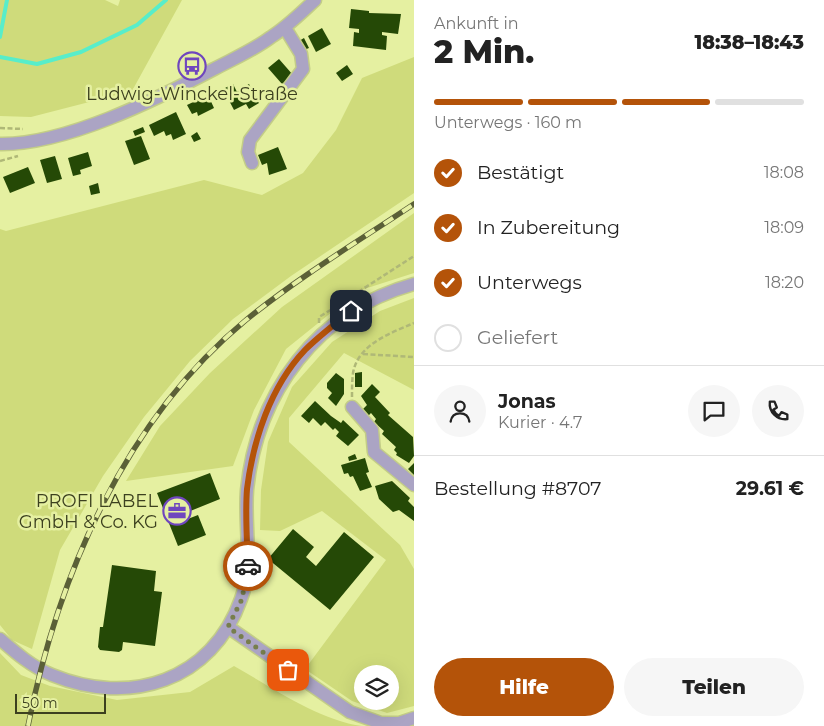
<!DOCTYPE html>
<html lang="de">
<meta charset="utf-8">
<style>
:root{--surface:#fff;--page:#f6f6f6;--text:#222;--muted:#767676;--line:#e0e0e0;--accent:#b45309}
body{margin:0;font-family:Montserrat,sans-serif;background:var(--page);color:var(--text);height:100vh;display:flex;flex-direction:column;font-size:19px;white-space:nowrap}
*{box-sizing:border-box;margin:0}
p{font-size:16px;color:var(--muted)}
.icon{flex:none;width:28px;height:28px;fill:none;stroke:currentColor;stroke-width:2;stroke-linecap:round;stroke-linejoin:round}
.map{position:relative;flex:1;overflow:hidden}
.details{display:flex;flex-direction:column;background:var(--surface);width:410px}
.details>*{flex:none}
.tools{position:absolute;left:354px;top:665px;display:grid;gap:10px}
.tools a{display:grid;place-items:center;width:45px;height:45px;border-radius:50%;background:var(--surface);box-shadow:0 5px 20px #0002;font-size:25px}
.scale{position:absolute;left:15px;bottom:12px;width:91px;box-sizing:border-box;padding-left:5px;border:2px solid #3c401f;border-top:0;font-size:14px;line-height:18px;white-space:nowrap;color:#3c401f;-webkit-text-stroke:4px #e5f0a1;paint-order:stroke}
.pin{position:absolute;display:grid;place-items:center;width:42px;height:42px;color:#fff;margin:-21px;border-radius:10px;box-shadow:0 2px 8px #0006}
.courier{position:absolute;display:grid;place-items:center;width:50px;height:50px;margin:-25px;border:4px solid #b45309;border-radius:50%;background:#fff;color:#222;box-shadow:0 1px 6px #0007}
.head em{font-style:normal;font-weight:800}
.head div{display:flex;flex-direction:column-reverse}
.head{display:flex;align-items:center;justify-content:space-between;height:85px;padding:0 20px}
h1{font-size:32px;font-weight:800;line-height:38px}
.bar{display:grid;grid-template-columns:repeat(4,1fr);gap:8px 5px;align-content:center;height:60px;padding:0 20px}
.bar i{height:6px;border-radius:4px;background:var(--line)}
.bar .selected{background:var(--accent)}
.bar p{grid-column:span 4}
.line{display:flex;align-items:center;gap:12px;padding:0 20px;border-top:1px solid var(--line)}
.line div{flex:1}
.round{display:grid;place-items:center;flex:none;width:52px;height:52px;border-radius:26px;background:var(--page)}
ol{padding:0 20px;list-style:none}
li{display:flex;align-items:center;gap:15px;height:55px}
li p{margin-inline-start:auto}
li .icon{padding:5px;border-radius:50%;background:var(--accent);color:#fff;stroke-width:4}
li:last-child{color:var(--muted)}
li i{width:28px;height:28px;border:2px solid var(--line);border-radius:50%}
.cta{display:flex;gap:10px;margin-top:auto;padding:10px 20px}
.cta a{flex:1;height:58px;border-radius:30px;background:var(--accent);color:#fff;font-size:20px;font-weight:800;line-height:58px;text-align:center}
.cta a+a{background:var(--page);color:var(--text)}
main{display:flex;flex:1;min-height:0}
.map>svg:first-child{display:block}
.green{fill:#cfdb7b;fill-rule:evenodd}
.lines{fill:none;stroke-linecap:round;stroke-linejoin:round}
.stream{stroke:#58edca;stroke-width:4}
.building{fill:#254906}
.minor-casing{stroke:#c3cd87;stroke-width:15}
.path{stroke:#afb877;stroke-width:2.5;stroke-dasharray:5 2.5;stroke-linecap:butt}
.minor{stroke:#aba4c4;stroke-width:12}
.rail-casing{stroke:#5b6037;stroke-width:5.5}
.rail{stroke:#e5f0a1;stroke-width:4;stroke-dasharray:11;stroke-linecap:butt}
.done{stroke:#777e4c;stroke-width:5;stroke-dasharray:0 9}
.route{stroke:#b45309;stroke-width:6}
.labels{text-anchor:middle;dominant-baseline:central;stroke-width:5;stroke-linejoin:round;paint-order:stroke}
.poi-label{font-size:18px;fill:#3c401f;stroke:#e5f0a1}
</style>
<main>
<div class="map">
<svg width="414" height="726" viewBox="0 0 414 726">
<rect width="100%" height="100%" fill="#e5f0a1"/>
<path class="green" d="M0 0H105L118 6 120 0H182L132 91 31 117 0 116Z
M414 57V193L291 276 233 319 190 361 144 417 103 476 60 550 32 649 12 640 0 625V229L6 231 204 180 262 195 303 173 336 130 362 78Z
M414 213V273L358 291 286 349 254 410 233 466 126 481 160 426 210 373 282 307Z
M414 298V390L344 353 289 418V442L400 545 414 569V706L387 713 352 701 305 669 386 560 322 511 280 531 260 530 261 490 268 442 292 387 332 342 380 311ZM362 674H390V701H362Z
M0 653 21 675 50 686 117 700 190 692 234 666C273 688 319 720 362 726H0Z"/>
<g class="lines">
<path class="stream" d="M0 37 7 0
M0 57 37 64 81 52 137 25 166 0"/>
</g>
<path class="building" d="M351 9 369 11V13L401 14 398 34 382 32V35L387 36 386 50 353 46 354 32 359 33V29L349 28Z
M322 28 331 44 316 52 308 36Z
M304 38 309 48 304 50 299 41Z
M279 59 293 75 282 84 268 68Z
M347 65 353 74 342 81 336 73Z
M233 84 237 92 249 84 259 103 249 109 246 104 234 110 223 89Z
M208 95 214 108 198 116 197 112 192 114 187 105Z
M176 112 186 134 173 140 171 134 166 136 164 131 154 136 149 125Z
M143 127 145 132 135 136 133 131Z
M197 132 201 139 194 142 191 136Z
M141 136 150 159 134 165 125 141Z
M278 147 287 169 269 175 267 163 262 165 258 155Z
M88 152 92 166 80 170 81 174 73 176 68 158Z
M55 156 62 179 47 183 40 160Z
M28 167 35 183 10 193 3 177Z
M98 183 100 193 91 195 89 186Z
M362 372V387H355V373Z
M336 373 344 379V394L336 406 328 398 332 393 327 388V383Z
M372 384 380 392 375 397 390 413 388 415 413 437 414 456 409 463 396 455 397 453 394 450 396 447 382 434 384 431 374 422 376 419 371 413 368 416 362 410 367 405 361 396Z
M315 401 331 416 341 423 343 420 359 435 348 446 336 436 339 432 335 428 333 430 325 422 321 426 313 418 309 423 301 416Z
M355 454 357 459 349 461 348 457Z
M365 458 369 472 366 473 372 487 360 491 353 476 350 477 348 473 344 474 341 465Z
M414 463V475L408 469Z
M210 473 220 499 178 516 180 522 198 515 206 535 178 546 157 493Z
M392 481 410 498 408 501 414 507V521L399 510 393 512 379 499 375 486Z
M293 529 314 547 306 557 316 566 344 532 374 557 330 610 268 559Z
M112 565 156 571 154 591 162 592 155 646 123 642 122 650 119 652 100 650 98 647 100 627H103Z"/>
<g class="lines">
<g class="minor-casing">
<path id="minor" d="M0 144C65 145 157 99 214 69 233 59 254 50 271 37 287 27 301 13 315 0
M252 163 248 152 250 140 303 69 301 54 285 28
M352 407 372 430 374 452 414 485
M228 627 350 712 381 723H399L414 718
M0 639C16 653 32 667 52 675 130 707 212 681 241 599 254 565 244 526 247 490 257 392 317 311 414 284"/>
</g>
<path class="path" d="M0 128 23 129
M0 161 18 156
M352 296 414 256
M319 323V317L337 306
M363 354 414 357
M352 397C352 389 352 381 353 373 358 344 391 333 414 323"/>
<use href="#minor" class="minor"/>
<g class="rail-casing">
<path id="rail" d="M28 726C58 575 125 420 246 320 299 277 357 242 414 204"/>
</g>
<use href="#rail" class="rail"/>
</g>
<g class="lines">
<path class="done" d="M248 566 242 599 228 627 288 670"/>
<path class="route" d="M248 566C247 541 245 514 247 489 253 441 270 387 305 350 319 336 335 324 351 311"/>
</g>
<defs>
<g id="bus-ring" transform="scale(1.4375)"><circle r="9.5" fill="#e5f0a1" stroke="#6f46be" stroke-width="1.5"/><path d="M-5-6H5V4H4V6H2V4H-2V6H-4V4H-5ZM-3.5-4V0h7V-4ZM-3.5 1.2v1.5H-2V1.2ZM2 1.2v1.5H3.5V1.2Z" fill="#6f46be"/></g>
<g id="office-ring" transform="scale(1.4375)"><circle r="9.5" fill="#e5f0a1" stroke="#6f46be" stroke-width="1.5"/><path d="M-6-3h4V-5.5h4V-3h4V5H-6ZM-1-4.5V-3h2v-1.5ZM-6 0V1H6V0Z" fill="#6f46be"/></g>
</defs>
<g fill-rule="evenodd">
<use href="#bus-ring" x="192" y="66"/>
<use href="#office-ring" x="177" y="511"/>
</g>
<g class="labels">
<g class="poi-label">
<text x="192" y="94">Ludwig-Winckel-Straße</text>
<text x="158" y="501" text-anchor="end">PROFI LABEL<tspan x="158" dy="21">GmbH &amp; Co. KG</tspan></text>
</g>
</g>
</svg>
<div class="tools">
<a><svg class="icon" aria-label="layers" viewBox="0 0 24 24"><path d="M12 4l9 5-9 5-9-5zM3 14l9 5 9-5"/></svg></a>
</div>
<div class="scale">50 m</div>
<div class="pin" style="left:288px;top:670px;background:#ea580c"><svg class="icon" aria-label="bag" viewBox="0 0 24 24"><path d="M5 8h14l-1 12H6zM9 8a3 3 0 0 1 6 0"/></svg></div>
<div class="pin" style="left:351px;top:311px;background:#1f2937"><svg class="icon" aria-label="home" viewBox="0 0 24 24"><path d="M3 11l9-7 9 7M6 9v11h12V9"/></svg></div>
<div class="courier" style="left:248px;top:566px"><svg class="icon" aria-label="car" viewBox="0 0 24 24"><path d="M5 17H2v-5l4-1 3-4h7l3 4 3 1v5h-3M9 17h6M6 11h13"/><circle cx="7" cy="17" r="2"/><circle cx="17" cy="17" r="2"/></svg></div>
</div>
<section class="details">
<div class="head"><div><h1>2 Min.</h1><p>Ankunft in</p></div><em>18:38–18:43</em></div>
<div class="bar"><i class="selected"></i><i class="selected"></i><i class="selected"></i><i></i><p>Unterwegs · 160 m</p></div>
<ol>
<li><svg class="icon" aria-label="check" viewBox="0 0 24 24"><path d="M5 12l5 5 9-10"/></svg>Bestätigt<p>18:08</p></li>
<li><svg class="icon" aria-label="check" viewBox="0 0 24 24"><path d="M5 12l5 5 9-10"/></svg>In Zubereitung<p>18:09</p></li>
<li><svg class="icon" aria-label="check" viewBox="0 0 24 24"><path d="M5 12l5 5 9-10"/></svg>Unterwegs<p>18:20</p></li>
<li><i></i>Geliefert</li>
</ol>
<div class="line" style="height:90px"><a class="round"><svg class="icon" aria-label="person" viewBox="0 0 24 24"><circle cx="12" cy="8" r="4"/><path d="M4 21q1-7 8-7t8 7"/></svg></a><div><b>Jonas</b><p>Kurier · 4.7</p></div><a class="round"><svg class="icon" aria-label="chat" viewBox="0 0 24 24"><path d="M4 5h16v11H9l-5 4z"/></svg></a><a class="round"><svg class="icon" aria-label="phone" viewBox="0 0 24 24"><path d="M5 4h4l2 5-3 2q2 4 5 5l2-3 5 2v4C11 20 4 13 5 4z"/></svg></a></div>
<div class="line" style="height:65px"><div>Bestellung #8707</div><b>29.61 €</b></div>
<div class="cta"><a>Hilfe</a><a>Teilen</a></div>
</section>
</main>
